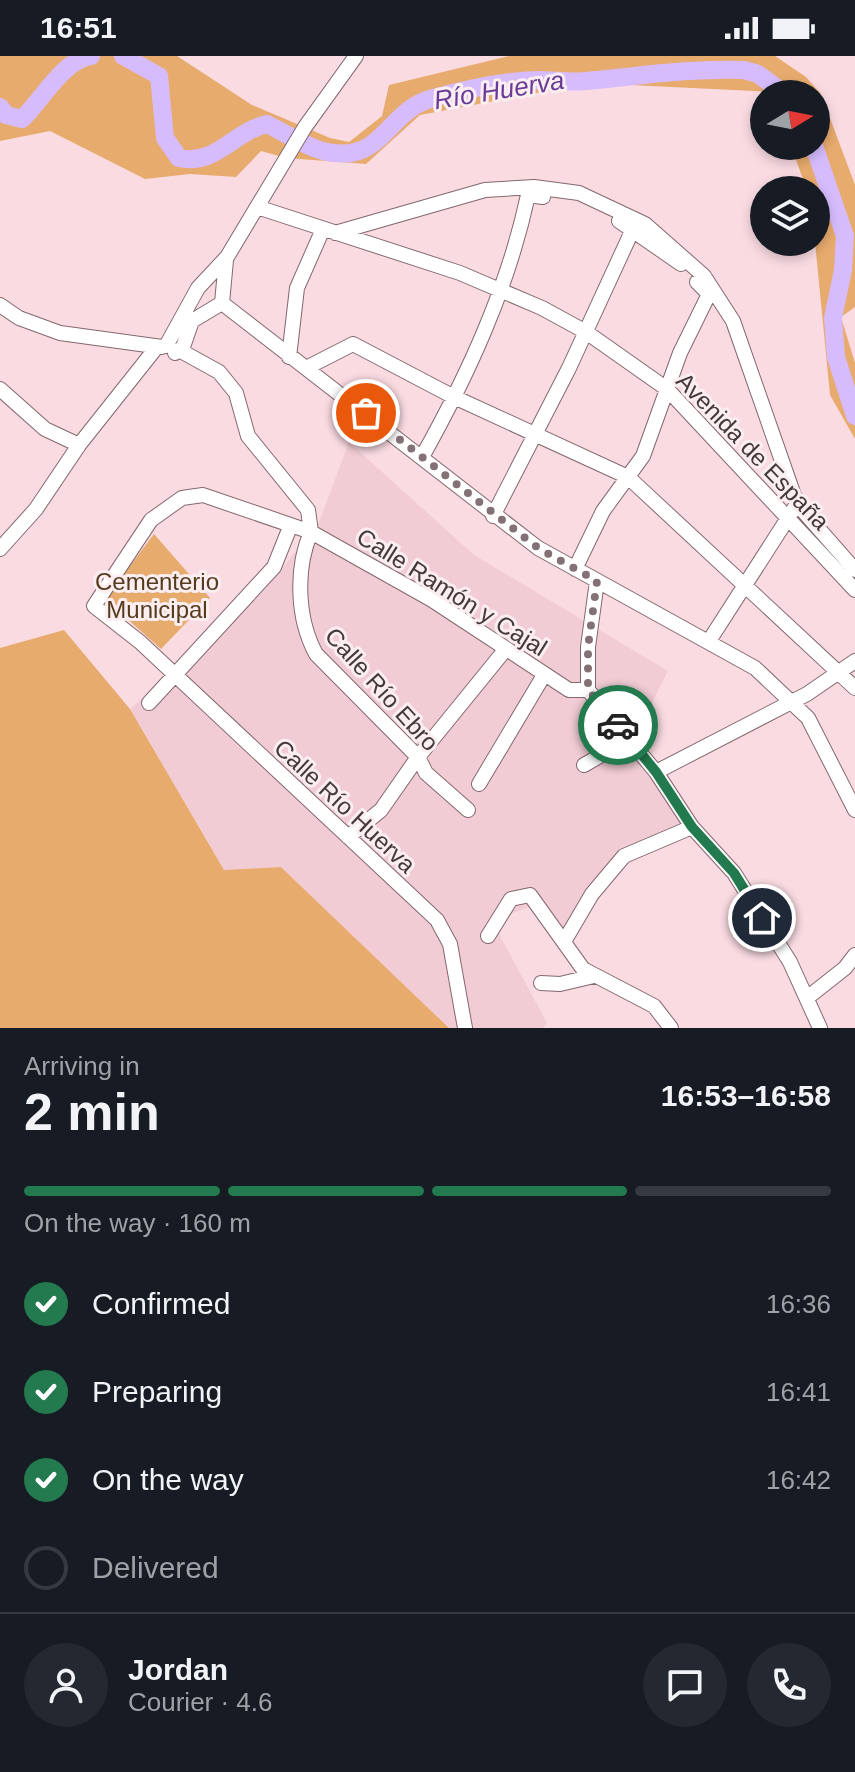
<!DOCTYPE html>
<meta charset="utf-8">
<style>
:root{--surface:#171b24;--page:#242831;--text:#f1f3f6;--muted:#9ea1a6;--line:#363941;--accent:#227a4e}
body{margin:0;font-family:Helvetica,sans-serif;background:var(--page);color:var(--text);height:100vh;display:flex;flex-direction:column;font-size:30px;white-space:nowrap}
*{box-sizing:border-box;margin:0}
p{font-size:26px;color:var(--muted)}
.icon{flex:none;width:44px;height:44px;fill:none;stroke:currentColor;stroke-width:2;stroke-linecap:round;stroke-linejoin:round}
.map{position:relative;height:972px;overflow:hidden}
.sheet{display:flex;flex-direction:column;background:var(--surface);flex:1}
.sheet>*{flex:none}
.needle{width:52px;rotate:80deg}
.buttons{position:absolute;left:750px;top:24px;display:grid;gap:16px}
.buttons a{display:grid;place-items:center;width:80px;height:80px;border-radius:50%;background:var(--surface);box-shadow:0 4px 12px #0003;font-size:40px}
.pin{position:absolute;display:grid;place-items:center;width:68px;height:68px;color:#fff;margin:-34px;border:4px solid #fff;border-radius:50%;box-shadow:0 2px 8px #0007}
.courier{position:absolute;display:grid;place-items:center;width:80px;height:80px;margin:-40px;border:6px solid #227a4e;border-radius:50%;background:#fff;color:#222;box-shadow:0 2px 10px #0007}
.overview em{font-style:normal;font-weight:700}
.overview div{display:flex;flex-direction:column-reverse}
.overview{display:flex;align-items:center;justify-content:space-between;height:136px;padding:0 24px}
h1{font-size:52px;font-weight:700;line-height:60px}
.bar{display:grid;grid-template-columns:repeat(4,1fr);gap:12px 8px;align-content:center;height:96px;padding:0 24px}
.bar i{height:10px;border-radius:6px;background:var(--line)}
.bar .current{background:var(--accent)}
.bar p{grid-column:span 4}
.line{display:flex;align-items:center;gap:20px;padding:0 24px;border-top:2px solid var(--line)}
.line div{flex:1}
.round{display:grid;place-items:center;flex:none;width:84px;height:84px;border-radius:42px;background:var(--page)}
ol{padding:0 24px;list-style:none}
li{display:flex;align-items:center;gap:24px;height:88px}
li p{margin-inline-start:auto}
li .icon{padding:8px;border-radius:50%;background:var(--accent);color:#fff;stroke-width:4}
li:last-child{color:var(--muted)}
li i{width:44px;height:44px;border:4px solid var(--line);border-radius:50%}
.status{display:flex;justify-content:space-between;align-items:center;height:56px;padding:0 40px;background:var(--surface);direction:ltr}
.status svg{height:22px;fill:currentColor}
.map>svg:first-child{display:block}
.built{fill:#f2ccd4}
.green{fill:#e8ab6e}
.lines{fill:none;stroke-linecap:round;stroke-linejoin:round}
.river{stroke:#d6bcfd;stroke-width:18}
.minor-casing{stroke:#83686e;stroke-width:16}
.minor{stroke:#fff;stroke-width:14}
.done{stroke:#847175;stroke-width:8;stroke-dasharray:0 14.4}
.route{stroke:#227a4e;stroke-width:10}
.labels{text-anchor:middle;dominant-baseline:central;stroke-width:6;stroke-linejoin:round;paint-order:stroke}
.street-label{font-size:24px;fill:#44383b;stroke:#fbeef0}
.park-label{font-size:24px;fill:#573b1e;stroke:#fbeef0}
.water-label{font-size:26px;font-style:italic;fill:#673b97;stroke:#fbeef0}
</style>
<div class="status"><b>16:51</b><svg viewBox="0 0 49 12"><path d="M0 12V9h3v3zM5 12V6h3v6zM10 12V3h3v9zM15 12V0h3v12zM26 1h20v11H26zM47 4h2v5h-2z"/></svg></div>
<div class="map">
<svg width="855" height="972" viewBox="0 0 855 972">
<rect width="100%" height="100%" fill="#fadbe2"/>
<path class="built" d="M349 386 474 499 668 615 632 687 690 767 625 793 569 885 535 849 502 861 499 878 547 967 543 972H449L281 811 224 814 130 653 264 535 319 466Z"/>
<path class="green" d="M0 0H177L252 49 330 82 349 86 382 60 389 29 509 0H775L806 21 821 38 855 129V251L841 261 855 307V383L830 339 815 186 816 134H807L791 90H816V38L589 27 420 59 366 108 286 102 261 95 236 121 190 118 145 123 50 75 0 85Z
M154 478 210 542 161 593 105 543Z
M64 574 130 653 224 814 281 811 449 972H0V592Z"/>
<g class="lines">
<path class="river" d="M123 0 159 20 165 82 179 102C216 110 233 76 267 68 295 82 319 101 351 97 384 92 395 53 430 43 462 34 504 25 538 24 554 24 570 27 586 25 640 20 690 12 744 14L758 18 785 38
M0 51 6 59 22 63C42 44 63 4 91 0
M814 90 845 180 843 214 833 262 836 301 855 360"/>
<g class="minor-casing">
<path id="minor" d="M257 151 460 217 542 252 586 276 667 333 855 534
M619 165 681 208
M335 177 485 134 534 131 579 137 645 168 704 220 733 265 797 448 709 585
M222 247 538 492 755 612 808 662 855 754
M0 249 19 262 60 277 162 291
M166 290 198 232 227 201 305 71 356 0
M181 295 219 316 236 337 248 380 308 454 311 476
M175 297 183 291 192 265 222 247 226 204
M289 301 297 232 323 173
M308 311 353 288 454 341 628 421 855 632
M0 333 45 373 79 389
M422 401C468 319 508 232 528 139L543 141
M797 448 855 514
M493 460 569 312 633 173
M311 476C295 513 297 563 316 598L418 701 426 717 468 754
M0 493 36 453 79 389 156 292
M575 513 603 455 643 400 680 297 709 238 697 226
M588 634V591L597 525
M149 647 274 511 290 471
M584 709 629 683
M656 716 807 638 855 605
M479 728 544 619
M348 781 381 754 418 701 505 594
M488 880 511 843 530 839 583 913 654 950 671 972
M565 884 592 838 624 800 692 771
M541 927 560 928 594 920
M807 942 845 912 855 899
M465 972 450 888 437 864 140 586 94 550 151 464 182 442 203 439 311 476 432 544 569 634H588L656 716 692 771 734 817 790 906 820 972"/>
</g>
<use href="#minor" class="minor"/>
</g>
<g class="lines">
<path class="done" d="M366 357 538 492 597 525 588 591V634L618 669"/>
<path class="route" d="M618 669 656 716 692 771 734 817 762 862"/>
</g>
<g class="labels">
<g class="street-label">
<text transform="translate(753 395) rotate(46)">Avenida de España</text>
<text transform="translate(452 536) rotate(32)">Calle Ramón y Cajal</text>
<text transform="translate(382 633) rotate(48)">Calle Río Ebro</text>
<text transform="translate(345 750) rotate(43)">Calle Río Huerva</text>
</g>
<g class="park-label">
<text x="157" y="525">Cementerio<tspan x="157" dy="28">Municipal</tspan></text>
</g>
<g class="water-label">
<text transform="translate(499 34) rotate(-9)">Río Huerva</text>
</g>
</g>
</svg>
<div class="buttons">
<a><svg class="needle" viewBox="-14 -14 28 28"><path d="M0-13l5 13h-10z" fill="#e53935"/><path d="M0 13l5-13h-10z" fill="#9ea1a6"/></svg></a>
<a><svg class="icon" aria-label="layers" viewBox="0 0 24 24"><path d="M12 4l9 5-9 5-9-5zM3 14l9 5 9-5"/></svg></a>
</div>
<div class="pin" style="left:366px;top:357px;background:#ea580c"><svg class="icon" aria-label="bag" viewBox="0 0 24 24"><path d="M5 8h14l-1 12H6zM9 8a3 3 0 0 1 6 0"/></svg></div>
<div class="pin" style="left:762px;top:862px;background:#1f2937"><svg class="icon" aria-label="home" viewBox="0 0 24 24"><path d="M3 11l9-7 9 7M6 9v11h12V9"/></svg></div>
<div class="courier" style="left:618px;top:669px"><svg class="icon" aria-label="car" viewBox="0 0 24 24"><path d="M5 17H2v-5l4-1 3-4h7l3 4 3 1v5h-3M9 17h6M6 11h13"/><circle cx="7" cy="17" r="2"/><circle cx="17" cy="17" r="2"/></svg></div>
</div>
<section class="sheet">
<div class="overview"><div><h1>2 min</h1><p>Arriving in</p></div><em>16:53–16:58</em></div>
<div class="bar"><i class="current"></i><i class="current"></i><i class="current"></i><i></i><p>On the way · 160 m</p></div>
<ol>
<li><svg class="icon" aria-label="check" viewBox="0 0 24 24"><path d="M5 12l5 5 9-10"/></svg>Confirmed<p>16:36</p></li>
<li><svg class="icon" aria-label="check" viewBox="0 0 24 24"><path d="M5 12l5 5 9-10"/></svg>Preparing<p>16:41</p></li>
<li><svg class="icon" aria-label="check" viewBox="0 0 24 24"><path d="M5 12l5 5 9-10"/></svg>On the way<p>16:42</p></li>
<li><i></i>Delivered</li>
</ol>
<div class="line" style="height:144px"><a class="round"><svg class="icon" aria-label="person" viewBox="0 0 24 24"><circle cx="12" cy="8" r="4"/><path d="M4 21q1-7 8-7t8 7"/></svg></a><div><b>Jordan</b><p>Courier · 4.6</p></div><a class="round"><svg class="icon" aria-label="chat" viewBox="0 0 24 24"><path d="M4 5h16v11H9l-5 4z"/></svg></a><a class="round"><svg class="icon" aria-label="phone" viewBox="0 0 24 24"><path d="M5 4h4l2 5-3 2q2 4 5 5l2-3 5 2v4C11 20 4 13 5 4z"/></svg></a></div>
</section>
